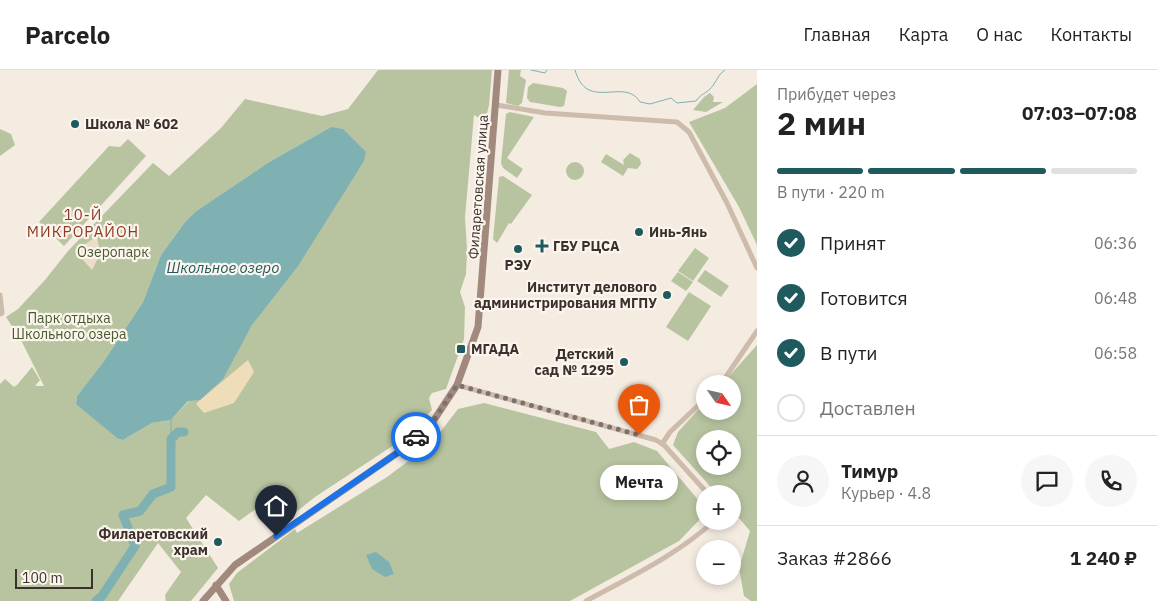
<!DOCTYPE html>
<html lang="ru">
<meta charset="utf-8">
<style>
:root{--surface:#fff;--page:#f6f6f6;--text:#222;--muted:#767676;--line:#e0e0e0;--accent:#1f5a5e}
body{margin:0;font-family:"IBM Plex Sans",sans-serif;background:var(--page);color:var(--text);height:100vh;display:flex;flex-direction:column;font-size:19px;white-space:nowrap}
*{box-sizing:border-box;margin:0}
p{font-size:16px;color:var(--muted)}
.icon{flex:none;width:28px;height:28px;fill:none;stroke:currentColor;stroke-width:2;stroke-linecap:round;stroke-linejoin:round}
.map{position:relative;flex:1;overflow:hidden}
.drawer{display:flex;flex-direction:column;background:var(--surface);width:400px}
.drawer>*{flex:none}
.needle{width:32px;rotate:124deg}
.fabs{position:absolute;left:696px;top:305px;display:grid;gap:10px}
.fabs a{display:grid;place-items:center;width:45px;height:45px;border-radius:50%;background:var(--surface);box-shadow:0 2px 8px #0003;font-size:25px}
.scale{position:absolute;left:15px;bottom:12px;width:78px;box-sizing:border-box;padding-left:5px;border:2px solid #3b302b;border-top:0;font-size:14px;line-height:18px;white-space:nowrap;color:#3b302b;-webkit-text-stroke:4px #fbf5ee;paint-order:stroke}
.pin{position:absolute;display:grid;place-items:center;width:42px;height:42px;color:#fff;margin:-51px -21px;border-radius:50% 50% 50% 0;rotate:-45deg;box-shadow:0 0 5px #0007}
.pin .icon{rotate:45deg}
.courier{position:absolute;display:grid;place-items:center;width:50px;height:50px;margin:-25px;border:4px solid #1a73e8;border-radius:50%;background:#fff;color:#222;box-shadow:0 1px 6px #0007}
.bubble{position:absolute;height:35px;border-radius:18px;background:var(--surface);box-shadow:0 2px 8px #0003;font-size:16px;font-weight:800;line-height:35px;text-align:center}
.headline em{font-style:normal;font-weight:800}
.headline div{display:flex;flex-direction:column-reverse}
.headline{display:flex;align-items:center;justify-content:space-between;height:85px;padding:0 20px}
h1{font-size:32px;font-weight:800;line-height:38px}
.bar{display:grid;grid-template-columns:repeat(4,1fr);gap:8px 5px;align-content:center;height:60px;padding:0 20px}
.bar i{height:6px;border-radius:4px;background:var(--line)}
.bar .current{background:var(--accent)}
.bar p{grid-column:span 4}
.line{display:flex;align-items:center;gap:12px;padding:0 20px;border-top:1px solid var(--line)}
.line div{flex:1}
.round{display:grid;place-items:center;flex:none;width:52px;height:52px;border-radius:26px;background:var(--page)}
ol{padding:0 20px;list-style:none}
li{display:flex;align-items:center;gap:15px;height:55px}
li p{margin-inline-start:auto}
li .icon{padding:5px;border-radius:50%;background:var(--accent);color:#fff;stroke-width:4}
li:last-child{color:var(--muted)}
li i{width:28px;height:28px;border:2px solid var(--line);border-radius:50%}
header{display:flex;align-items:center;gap:30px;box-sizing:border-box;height:70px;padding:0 25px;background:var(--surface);border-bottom:1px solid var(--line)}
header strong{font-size:24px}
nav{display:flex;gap:28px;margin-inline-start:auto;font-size:18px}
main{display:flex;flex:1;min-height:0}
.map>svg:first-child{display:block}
.green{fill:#b8c4a0;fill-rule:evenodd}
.sand{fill:#efdcb8}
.plaza{fill:#ecdcc8}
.water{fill:#7fb0b2}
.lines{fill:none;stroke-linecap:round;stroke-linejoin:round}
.stream{stroke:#7fb0b2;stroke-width:1}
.river{stroke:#7fb0b2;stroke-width:9}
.street{stroke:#cdbbac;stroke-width:5}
.secondary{stroke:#a18a7d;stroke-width:7}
.done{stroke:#7c716b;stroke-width:5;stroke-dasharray:0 9}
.route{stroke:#1a73e8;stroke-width:6}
.poi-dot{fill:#1f5a5e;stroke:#fbf5ee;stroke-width:2}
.labels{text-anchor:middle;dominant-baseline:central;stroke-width:4.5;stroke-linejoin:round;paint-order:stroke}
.poi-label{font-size:14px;font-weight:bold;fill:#3b302b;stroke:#fbf5ee;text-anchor:start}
.street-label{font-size:14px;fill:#3b302b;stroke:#fbf5ee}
.park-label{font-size:14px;fill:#4a5a2e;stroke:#fbf5ee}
.neighbourhood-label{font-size:15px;letter-spacing:1px;fill:#8c3b22;stroke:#fbf5ee}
.water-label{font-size:15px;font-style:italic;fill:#1f5a5e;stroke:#fbf5ee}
</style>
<header>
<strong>Parcelo</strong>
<nav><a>Главная</a><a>Карта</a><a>О нас</a><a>Контакты</a></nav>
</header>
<main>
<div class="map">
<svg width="757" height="531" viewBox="0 0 757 531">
<rect width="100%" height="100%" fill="#f4ebe1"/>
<path class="green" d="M378 0H492L489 35 485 52 474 45 465 147 467 180 466 204 460 222 465 237 464 269 446 319 432 323 429 328 432 340 406 367 315 427 291 446 278 423 239 451 206 425 186 448 218 498 191 531H166L165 525 181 502 158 473 118 531H0V314L5 309 14 317 17 315 32 297 40 310 35 316H44L21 270 6 247 18 239 45 210 68 181 153 93 169 106 221 58 245 29 322 46 348 39ZM331 57 286 209 252 255 240 276 171 350 152 353 123 370 118 369 76 333 77 326 104 291 143 232 161 185 185 152 195 142 269 92Z
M509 0H521L520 6 526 10 522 33 518 36 506 33Z
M533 13 563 18 567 21 564 36 560 37 530 32 527 28 528 17Z
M757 14V175L739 137 689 52 725 38Z
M710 23 714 27 713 32H723L706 42 693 40 704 27Z
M510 42 534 47 507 88 523 99 517 108 503 98 501 93 506 44Z
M0 59 11 64 15 75 0 86Z
M128 69 146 86 64 176 39 152 109 76 120 77Z
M630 83 640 89 641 94 637 99 628 98 623 106 601 92 606 84 624 95 623 90Z
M566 101a9 9 0 1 1 18 0a9 9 0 1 1-18 0Z
M503 106 532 125 511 154 509 153 497 173 493 169 499 107Z
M695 178 709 188 693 211 678 201Z
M705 200 729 216 721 227 697 211Z
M678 202 693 212 686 221 671 211Z
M689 222 711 236 688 271 666 257Z
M757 275V531H751L744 526 739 498 750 461 733 441 732 424H717L673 375 678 362 705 332V341H732V314H722ZM705 369H732V396H705Z
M484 333 596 362 609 379 634 372 657 381 705 438V444L679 471 570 531H234L229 514 237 503 295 459 297 463 387 407 431 374 458 339Z"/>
<path class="sand" d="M248 290 254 302 234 333 204 343 196 334 200 330Z"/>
<path class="plaza" d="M97 166 100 184 92 200 75 181Z"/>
<path class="water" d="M331 57 343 59 366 82 364 91 298 196 252 255 223 309 200 330 188 331 171 350 152 353 123 370 118 369 76 334 77 326 104 291 143 232 161 185 185 152 195 142 269 92Z
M376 482 389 492 394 504 385 507 372 499 366 485Z"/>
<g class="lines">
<path class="stream" d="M531 0 545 3 547 0
M575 0C587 43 624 6 640 32L650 34 671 28 677 33 696 31C700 25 704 24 709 20 716 14 717 5 725 0
M171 350V369"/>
<path class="river" d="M96 531 102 526 135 476 123 445 140 441 153 424 171 417V369L178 362H184"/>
<path class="street" d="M497 35 545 43 677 52 689 62 727 133 757 198
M0 225 2 243 0 244
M721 314 757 261
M457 315 656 370 664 375 708 424
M662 374 670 362 705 329
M586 531C630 507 677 485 714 451"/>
<path class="secondary" d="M216 515 226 531
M203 531 235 495 403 379 432 353 457 315 478 257 498 0"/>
</g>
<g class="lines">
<path class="done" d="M416 367 432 353 457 315 639 365"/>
<path class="route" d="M276 466 403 379 416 367"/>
</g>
<g class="poi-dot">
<circle cx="75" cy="54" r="5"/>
<circle cx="639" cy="162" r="5"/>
<path d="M539.5 168.5h5v5h5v5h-5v5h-5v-5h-5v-5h5z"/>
<circle cx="518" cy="179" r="5"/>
<circle cx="667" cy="225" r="5"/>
<rect x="456" y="274" width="10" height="10" rx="2.5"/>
<circle cx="624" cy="292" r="5"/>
<circle cx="218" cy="472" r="5"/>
</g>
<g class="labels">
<g class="poi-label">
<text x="85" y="54">Школа № 602</text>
<text x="649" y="162">Инь-Янь</text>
<text x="553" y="176">ГБУ РЦСА</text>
<text x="518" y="195" text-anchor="middle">РЭУ</text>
<text x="657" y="217" text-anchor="end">Институт делового<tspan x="657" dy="16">администрирования МГПУ</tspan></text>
<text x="471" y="279">МГАДА</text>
<text x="614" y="284" text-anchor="end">Детский<tspan x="614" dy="16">сад № 1295</tspan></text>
<text x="208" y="464" text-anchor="end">Филаретовский<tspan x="208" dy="16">храм</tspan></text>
</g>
<g class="street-label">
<text transform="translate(478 117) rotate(-86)">Филаретовская улица</text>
</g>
<g class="park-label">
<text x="113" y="182">Озеропарк</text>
<text x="69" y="248">Парк отдыха<tspan x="69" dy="16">Школьного озера</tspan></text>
</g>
<g class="neighbourhood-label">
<text x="83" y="144">10-Й<tspan x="83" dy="17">МИКРОРАЙОН</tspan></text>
</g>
<g class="water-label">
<text x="223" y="197">Школьное озеро</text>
</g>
</g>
</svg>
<div class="fabs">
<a><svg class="needle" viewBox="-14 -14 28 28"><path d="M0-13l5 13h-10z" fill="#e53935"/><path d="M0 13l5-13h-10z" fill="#767676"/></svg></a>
<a><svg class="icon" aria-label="locate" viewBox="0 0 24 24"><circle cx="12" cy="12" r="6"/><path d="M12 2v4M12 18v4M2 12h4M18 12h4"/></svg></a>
<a>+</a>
<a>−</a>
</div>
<div class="scale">100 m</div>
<div class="pin" style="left:639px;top:365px;background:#ea580c"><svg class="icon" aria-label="bag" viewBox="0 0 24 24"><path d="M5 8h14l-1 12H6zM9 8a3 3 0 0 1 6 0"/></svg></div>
<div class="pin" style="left:276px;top:466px;background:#1f2937"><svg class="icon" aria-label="home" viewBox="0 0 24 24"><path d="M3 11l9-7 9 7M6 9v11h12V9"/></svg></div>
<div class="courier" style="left:416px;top:367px"><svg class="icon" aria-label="car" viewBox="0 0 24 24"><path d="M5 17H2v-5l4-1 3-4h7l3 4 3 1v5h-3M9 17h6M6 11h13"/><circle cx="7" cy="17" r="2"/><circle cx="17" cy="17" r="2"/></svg></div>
<div class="bubble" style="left:600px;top:395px;width:78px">Мечта</div>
</div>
<section class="drawer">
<div class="headline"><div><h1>2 мин</h1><p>Прибудет через</p></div><em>07:03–07:08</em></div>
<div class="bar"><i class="current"></i><i class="current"></i><i class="current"></i><i></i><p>В пути · 220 m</p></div>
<ol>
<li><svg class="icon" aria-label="check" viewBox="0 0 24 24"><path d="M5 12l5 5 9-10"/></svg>Принят<p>06:36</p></li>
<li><svg class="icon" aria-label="check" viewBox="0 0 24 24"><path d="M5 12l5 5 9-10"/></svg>Готовится<p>06:48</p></li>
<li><svg class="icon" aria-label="check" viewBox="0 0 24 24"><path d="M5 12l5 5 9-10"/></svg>В пути<p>06:58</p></li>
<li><i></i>Доставлен</li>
</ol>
<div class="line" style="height:90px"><a class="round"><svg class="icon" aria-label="person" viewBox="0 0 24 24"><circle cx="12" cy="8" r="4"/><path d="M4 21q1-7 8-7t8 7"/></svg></a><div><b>Тимур</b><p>Курьер · 4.8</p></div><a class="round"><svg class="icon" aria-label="chat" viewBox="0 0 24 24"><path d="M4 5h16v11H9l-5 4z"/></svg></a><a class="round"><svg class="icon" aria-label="phone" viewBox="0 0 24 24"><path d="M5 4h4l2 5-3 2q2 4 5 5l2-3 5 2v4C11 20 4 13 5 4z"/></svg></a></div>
<div class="line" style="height:65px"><div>Заказ #2866</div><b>1 240 ₽</b></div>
</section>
</main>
